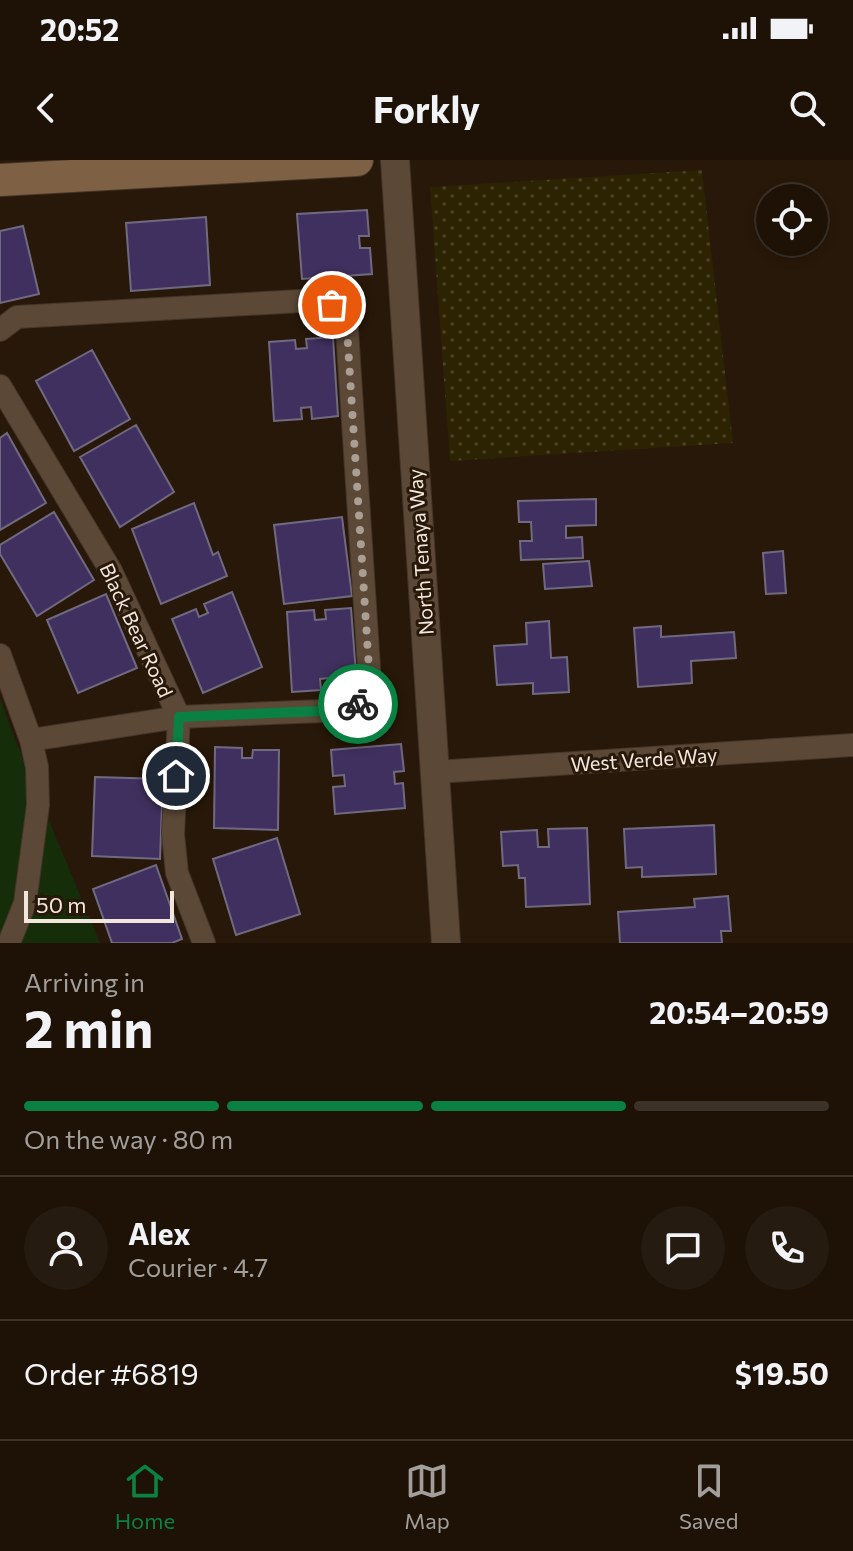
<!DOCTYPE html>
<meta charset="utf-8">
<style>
:root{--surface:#1e1207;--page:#261b11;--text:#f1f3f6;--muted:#a19e9b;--line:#3c3228;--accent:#0b8043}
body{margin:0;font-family:Commissioner,sans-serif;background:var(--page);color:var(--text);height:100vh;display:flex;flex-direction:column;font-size:30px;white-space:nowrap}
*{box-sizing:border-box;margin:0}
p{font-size:26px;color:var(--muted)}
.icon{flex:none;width:44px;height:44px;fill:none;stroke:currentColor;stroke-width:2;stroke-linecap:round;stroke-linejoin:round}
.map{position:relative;height:783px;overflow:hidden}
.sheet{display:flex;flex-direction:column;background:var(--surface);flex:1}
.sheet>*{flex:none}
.controls{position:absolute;left:756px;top:24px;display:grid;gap:16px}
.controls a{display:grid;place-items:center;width:72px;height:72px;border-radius:50%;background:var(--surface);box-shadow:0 4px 12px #0003,0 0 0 2px var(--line);font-size:40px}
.scale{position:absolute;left:24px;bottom:20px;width:150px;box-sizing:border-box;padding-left:8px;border:4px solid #f2e6dd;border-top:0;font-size:22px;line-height:28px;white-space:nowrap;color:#f2e6dd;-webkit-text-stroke:6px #281809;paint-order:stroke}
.pin{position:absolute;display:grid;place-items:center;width:68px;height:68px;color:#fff;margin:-34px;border:4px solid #fff;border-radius:50%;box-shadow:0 2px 8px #0007}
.courier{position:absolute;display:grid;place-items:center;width:80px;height:80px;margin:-40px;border:6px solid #0b8043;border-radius:50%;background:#fff;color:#222;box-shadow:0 2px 10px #0007}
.head em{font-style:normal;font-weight:700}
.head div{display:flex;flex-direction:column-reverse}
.head{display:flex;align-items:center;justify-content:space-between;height:136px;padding:0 24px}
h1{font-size:52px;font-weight:700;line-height:60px}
.bar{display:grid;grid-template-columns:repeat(4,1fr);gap:12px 8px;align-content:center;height:96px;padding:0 24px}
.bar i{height:10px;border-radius:6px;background:var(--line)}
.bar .selected{background:var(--accent)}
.bar p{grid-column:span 4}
.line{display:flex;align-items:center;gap:20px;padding:0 24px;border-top:2px solid var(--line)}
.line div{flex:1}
.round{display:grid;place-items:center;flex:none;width:84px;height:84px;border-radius:42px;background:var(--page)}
.status{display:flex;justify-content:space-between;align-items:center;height:56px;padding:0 40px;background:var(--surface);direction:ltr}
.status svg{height:22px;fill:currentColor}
header{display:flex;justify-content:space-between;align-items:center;height:104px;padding:0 24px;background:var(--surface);font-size:36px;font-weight:700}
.tab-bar{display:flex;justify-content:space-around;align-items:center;height:112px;border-top:2px solid var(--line);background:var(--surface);font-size:22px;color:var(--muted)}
.tab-bar a{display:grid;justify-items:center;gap:4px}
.tab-bar .selected{color:var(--accent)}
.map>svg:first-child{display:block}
.green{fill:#162d0a}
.sand{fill:url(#sand-dots)}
.building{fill:#40305f;stroke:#706a81;stroke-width:2}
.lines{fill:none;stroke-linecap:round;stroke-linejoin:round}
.minor-casing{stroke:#443527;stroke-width:24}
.tertiary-casing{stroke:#443527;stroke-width:30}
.secondary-casing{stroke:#443527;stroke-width:34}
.minor{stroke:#5b4837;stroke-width:22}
.tertiary{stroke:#5b4837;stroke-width:28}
.secondary{stroke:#7e6045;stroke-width:32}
.done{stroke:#ab9e93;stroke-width:8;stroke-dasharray:0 14.4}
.route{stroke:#0b8043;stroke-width:10}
.labels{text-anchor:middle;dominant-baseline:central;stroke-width:6;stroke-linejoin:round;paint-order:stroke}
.street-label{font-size:20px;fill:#f2e6dd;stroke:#281809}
</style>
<div class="status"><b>20:52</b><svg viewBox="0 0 49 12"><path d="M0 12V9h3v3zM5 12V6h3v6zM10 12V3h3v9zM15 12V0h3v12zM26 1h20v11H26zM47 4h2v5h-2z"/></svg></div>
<header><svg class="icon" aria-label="back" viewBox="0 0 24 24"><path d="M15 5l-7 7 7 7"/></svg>Forkly<svg class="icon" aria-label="search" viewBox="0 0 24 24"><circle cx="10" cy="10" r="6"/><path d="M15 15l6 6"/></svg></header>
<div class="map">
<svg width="853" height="783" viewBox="0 0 853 783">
<defs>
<pattern id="sand-dots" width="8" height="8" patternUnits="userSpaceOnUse" patternTransform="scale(2)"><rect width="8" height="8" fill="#2b2302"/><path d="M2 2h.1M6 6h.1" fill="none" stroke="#4a4326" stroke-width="1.8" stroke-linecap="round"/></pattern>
</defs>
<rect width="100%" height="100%" fill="#281809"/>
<path class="green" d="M0 538 12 572 100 783H0Z"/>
<path class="sand" d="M702 10 733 283 450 301 430 27Z"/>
<path class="building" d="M367 50 369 76H359L360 88H370L372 114 302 119 297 54Z
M206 57 210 125 131 131 126 63Z
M23 66 39 134 0 143V71Z
M333 177 338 256 312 259 311 247 301 248 302 259 274 261 269 182 295 180 296 189 307 188 306 179Z
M92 190 130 259 74 291 36 221Z
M136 265 174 332 120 367 80 297Z
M7 273 46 343 0 370V278Z
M596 339V365L566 366V378L582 377 583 398 521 400 520 381H532L531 362H519L518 341Z
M194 343 213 395 218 392 227 416 161 444 132 369Z
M54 352 94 420 37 456 0 394V385Z
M342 357 352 436 284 444 274 365Z
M783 391 786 433 766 434 763 393Z
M589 401 592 426 545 429 543 404Z
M232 432 262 507 203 533 172 459 196 449 199 457 208 453 204 444Z
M106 434 137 508 78 533 47 460Z
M351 448 357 527 330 530 329 518 320 519 321 530 292 532 287 452 314 450 315 460 326 459 325 450Z
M549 461 551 498 567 497 569 532 533 534V523L497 525 494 486 527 484 526 463Z
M661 466V477L734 472 736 498 691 501 692 523 638 527 634 468Z
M401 584 404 611 394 612 395 624 403 623 405 648 335 654 333 627 345 626 344 615 333 616 331 590Z
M215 587 242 588V598H252L253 590H279L278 670 214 668Z
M95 617 163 619 160 699 92 696Z
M714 665 716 714 642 717V707L626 708 624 669Z
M587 668 590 744 526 747 525 718H519L518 705 503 706 501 672 537 670 538 687H549L548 669Z
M277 678 300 754 236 775 213 699Z
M156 705 182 779 172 783H112L93 729Z
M728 736 731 771H721L722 783H620L618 752 695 747 694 739Z"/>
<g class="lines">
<g class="minor-casing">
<path id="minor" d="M0 170 17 157 318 140 341 153 347 170 370 523 361 543 346 550 179 557 31 580
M0 226 111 411 179 557 173 674 177 713 204 783
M0 495 31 580 37 607 38 645 25 743 9 783
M435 612 853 585"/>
</g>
<g class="tertiary-casing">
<path id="tertiary" d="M395 0 446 783"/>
</g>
<g class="secondary-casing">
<path id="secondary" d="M0 20 357 0"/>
</g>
<use href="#minor" class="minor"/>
<use href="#tertiary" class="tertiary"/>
<use href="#secondary" class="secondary"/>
</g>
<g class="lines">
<path class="done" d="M332 145 341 153 347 170 368 494 370 523 358 544"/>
<path class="route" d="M176 616 179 557 346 550 358 544"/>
</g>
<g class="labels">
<g class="street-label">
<text transform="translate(420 392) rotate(-94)">North Tenaya Way</text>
<text transform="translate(137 470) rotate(65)">Black Bear Road</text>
<text transform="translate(644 599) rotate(-4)">West Verde Way</text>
</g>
</g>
</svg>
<div class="controls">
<a><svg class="icon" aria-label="locate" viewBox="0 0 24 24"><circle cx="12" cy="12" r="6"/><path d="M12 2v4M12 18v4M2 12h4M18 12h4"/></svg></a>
</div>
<div class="scale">50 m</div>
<div class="pin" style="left:332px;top:145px;background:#ea580c"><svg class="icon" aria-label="bag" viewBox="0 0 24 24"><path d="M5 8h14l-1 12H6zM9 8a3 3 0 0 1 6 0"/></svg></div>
<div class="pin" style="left:176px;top:616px;background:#1f2937"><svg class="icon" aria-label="home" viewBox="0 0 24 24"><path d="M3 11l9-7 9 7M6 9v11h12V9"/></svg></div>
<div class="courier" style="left:358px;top:544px"><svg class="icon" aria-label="bike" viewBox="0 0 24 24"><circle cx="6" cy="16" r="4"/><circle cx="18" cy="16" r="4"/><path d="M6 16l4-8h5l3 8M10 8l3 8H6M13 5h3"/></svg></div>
</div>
<section class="sheet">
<div class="head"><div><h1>2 min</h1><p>Arriving in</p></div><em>20:54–20:59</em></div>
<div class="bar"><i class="selected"></i><i class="selected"></i><i class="selected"></i><i></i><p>On the way · 80 m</p></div>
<div class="line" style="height:144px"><a class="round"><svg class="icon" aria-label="person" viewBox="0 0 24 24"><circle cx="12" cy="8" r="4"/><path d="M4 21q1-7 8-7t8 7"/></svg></a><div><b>Alex</b><p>Courier · 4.7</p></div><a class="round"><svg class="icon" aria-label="chat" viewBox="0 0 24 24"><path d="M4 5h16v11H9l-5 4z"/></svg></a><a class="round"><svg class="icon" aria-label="phone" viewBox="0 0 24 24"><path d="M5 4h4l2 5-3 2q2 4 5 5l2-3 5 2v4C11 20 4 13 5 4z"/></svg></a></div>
<div class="line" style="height:104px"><div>Order #6819</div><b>$19.50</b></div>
</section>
<nav class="tab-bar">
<a class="selected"><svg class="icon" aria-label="home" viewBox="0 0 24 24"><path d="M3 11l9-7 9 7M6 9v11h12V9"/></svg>Home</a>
<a><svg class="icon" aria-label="map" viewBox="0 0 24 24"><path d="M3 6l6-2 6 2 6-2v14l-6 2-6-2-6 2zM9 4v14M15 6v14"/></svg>Map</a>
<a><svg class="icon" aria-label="saved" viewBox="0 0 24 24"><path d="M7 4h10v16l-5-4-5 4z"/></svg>Saved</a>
</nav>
